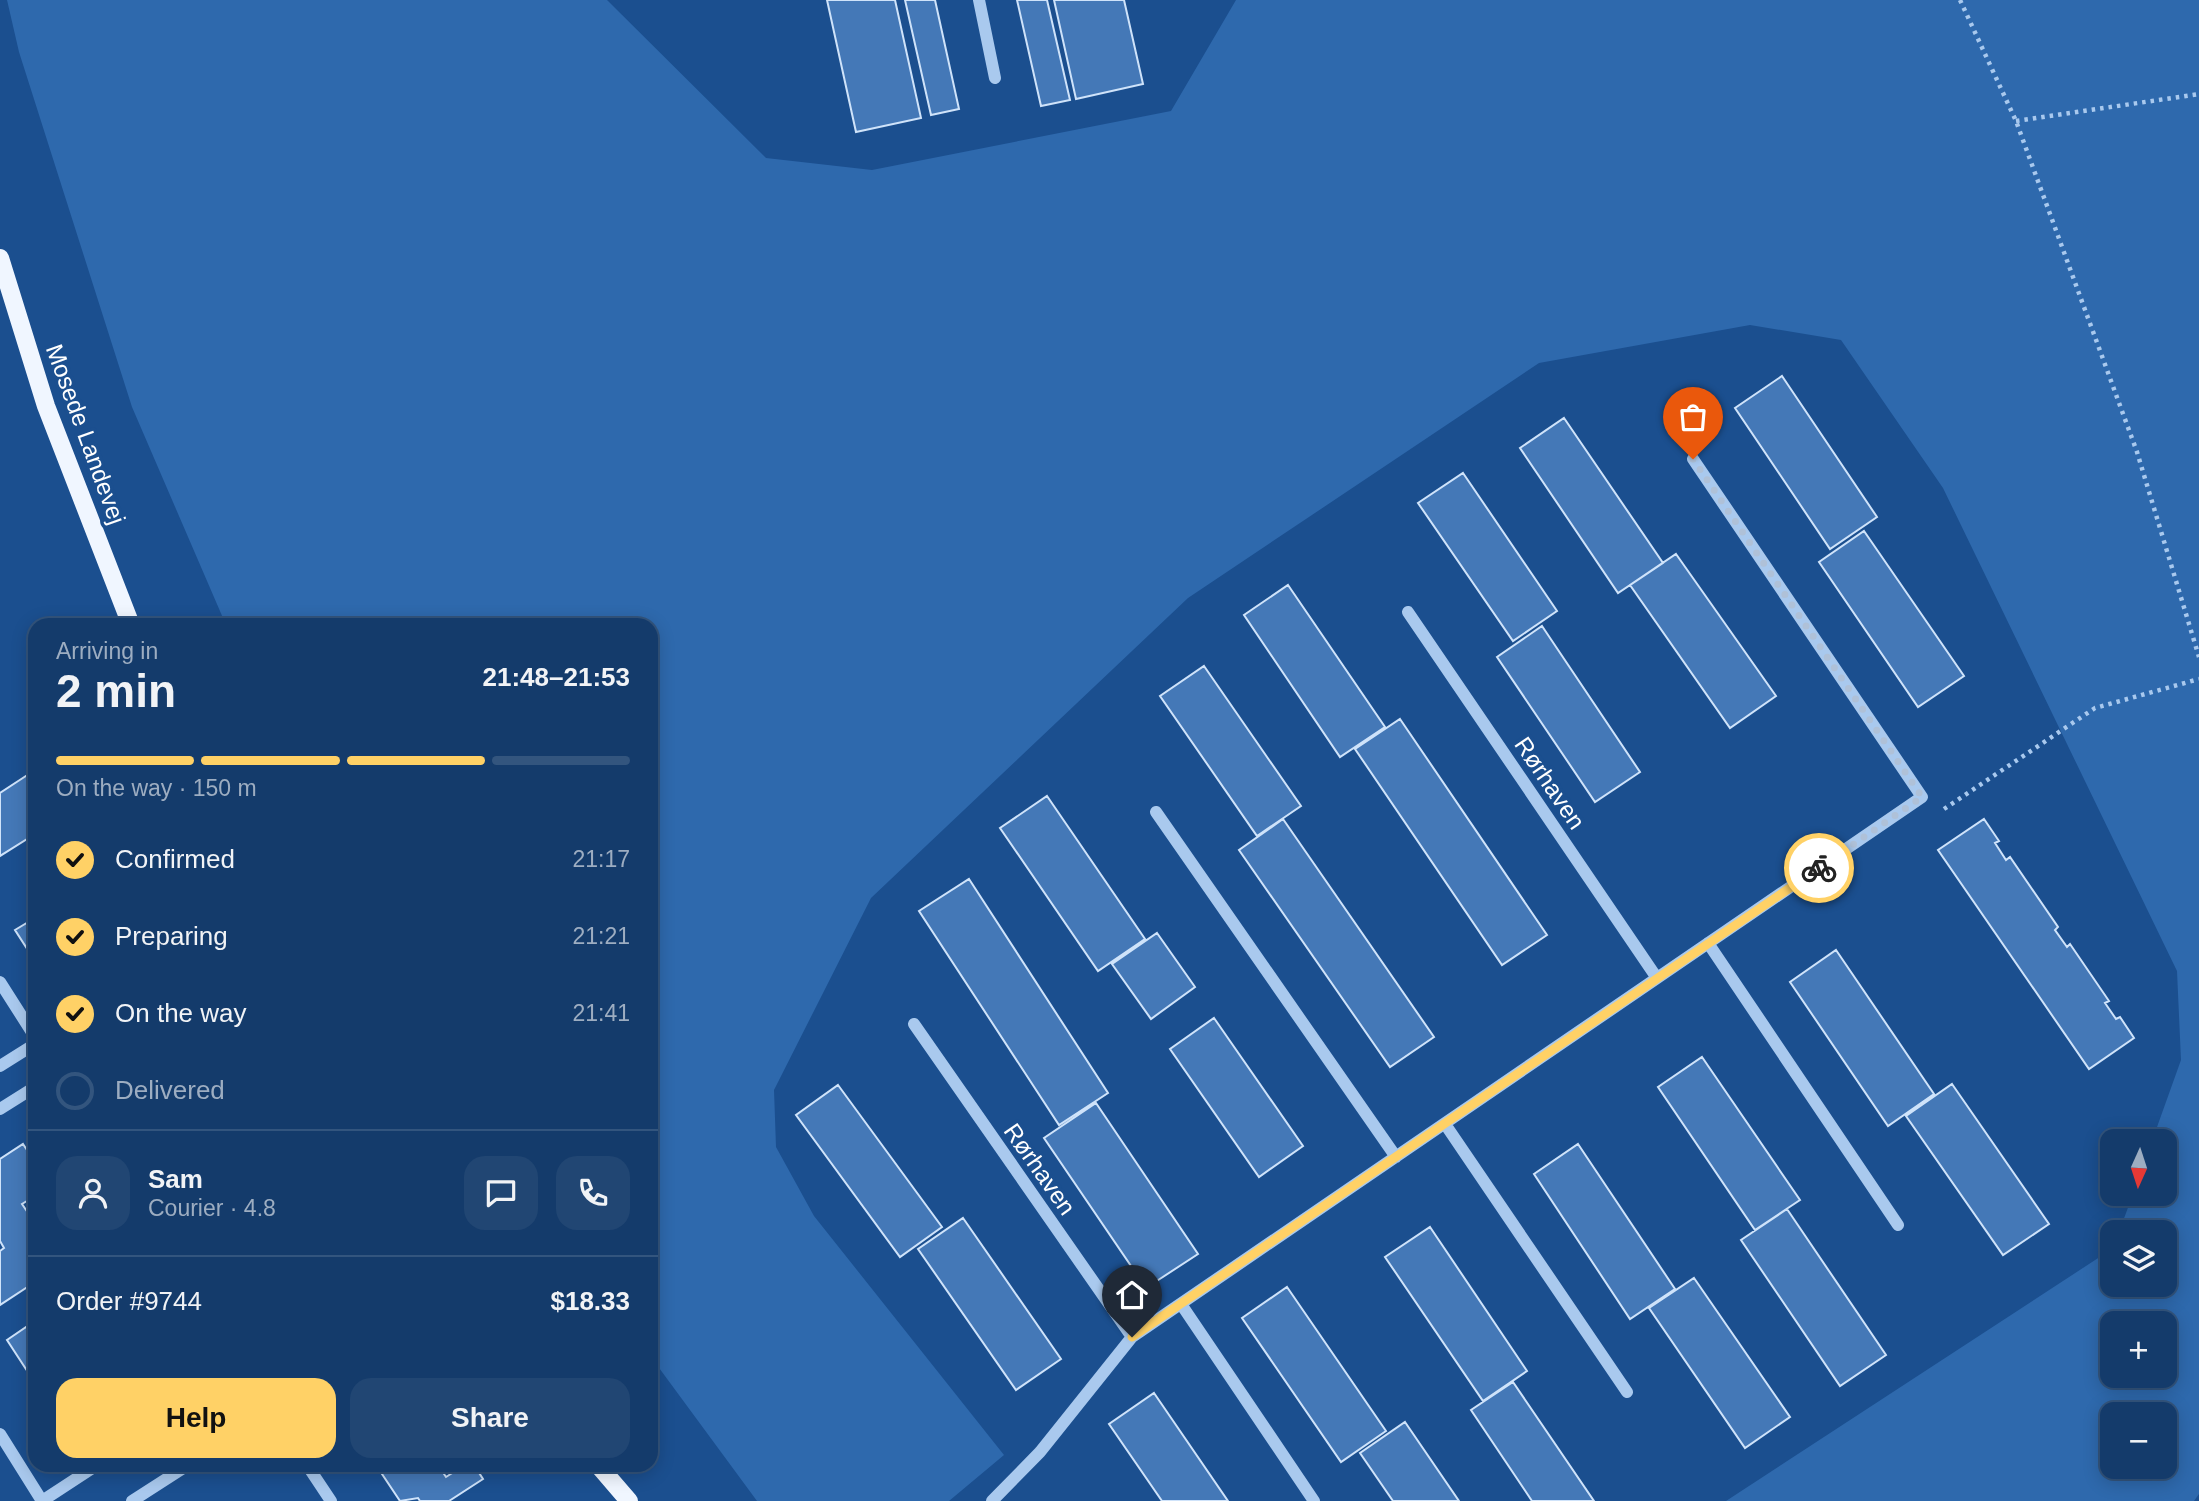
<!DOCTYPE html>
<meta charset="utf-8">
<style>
:root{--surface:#143b6b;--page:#214673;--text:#f1f3f6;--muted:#9dadc1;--line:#33557e;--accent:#ffd166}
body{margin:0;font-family:Helvetica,sans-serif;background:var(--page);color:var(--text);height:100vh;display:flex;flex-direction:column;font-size:26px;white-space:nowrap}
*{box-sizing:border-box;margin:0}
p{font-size:23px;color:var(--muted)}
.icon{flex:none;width:38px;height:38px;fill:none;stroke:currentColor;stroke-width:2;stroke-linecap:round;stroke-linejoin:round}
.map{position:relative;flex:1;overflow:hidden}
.panel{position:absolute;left:28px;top:618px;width:630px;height:854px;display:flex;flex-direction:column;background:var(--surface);border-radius:21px;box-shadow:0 4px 18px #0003,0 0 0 2px var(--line)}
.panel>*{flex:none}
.needle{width:46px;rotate:183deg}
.buttons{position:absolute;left:2100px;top:1129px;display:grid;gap:14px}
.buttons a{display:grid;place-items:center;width:77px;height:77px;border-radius:14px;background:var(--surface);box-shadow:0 4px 18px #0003,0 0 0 2px var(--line);font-size:35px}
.pin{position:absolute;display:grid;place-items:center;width:60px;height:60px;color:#fff;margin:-72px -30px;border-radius:50% 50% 50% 0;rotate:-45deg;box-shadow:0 0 7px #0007}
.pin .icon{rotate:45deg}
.courier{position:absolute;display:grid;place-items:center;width:70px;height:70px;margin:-35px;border:5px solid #ffd166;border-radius:50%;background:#fff;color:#222;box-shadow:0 2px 9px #0007}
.summary em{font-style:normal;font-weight:700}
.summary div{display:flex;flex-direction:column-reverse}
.summary{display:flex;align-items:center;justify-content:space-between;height:119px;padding:0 28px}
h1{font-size:46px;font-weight:700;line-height:52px}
.bar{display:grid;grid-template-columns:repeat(4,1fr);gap:10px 7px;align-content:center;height:84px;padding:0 28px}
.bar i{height:9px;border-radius:5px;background:var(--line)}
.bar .selected{background:var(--accent)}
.bar p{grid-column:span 4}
.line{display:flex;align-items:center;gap:18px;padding:0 28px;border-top:2px solid var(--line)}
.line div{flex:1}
.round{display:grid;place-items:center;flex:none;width:74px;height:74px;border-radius:21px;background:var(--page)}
ol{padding:0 28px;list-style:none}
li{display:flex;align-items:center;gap:21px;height:77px}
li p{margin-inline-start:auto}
li .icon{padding:7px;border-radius:50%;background:var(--accent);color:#111;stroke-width:4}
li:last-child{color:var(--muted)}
li i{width:38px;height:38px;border:4px solid var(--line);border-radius:50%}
.primary-button{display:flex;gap:14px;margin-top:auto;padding:14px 28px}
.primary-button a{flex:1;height:80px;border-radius:21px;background:var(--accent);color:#111;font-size:28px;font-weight:700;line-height:80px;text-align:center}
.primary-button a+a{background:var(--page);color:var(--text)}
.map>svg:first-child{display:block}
.green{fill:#2e69ad;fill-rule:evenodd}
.building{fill:#4478b7;stroke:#cfe3fa;stroke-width:2}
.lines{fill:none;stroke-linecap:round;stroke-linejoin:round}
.path{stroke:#a9c9ee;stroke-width:4.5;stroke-dasharray:3.5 5;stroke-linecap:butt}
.minor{stroke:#a9c9ee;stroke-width:12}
.major{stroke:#f0f6ff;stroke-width:18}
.done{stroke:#afc1d8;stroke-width:7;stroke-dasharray:0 12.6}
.route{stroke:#ffd166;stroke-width:9}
.labels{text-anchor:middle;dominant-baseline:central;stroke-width:7;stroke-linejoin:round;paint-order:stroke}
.street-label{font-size:24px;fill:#fff;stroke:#1b4f8f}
</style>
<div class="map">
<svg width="2199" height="1501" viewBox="0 0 2199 1501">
<rect width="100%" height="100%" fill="#1b4f8f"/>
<path class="green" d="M7 0H607L766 158 872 170 1171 111 1236 0H2199V1494L2194 1501H1726L2112 1249V1284H2165V1232H2119L2133 1194H2165V1141H2152L2181 1060 2177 971 1943 488 1841 340 1750 325 1539 363 1188 598 871 898 774 1090 776 1147 814 1216 1004 1455 949 1501H757L651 1357V625H226L132 407 19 52ZM2112 1323H2165V1376H2112ZM2112 1414H2165V1466H2112Z"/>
<path class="building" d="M827 0H895L921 118 856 132Z
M905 0H935L959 109 931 115Z
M1017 0H1047L1070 100 1041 106Z
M1054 0H1124L1143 84 1076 99Z
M1782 376 1877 517 1830 549 1735 408Z
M1564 418 1663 563 1618 593 1520 448Z
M1463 473 1557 611 1513 641 1418 503Z
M1864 531 1964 676 1918 707 1819 562Z
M1676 554 1776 696 1730 728 1630 585Z
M1288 585 1385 727 1340 757 1244 615Z
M1542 626 1640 772 1595 802 1497 657Z
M1204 666 1301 806 1257 836 1160 696Z
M1400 719 1547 935 1502 965 1355 749Z
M35 770V834L0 856V793Z
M1047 796 1145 939 1098 971 1000 828Z
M1283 819 1434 1037 1390 1067 1239 850Z
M1984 819 1999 841 1995 843 2006 860 2010 857 2058 927 2055 930 2067 947 2070 944 2109 1001 2105 1003 2116 1019 2120 1017 2134 1038 2089 1069 1938 850Z
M969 879 1108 1093 1059 1125 919 911Z
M35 918V961L15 930Z
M1157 933 1195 987 1151 1019 1112 964Z
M1836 950 1934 1094 1888 1126 1790 982Z
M1214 1018 1303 1146 1259 1177 1170 1049Z
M1702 1057 1800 1200 1755 1230 1658 1087Z
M1952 1084 2049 1224 2003 1255 1906 1116Z
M838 1085 942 1227 900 1257 796 1115Z
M1096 1103 1198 1254 1146 1288 1044 1138Z
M23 1144 35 1162V1196L22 1204 35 1223V1282L0 1305V1251L4 1248 0 1241V1159Z
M1578 1144 1675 1289 1630 1319 1534 1174Z
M1787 1209 1886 1355 1840 1386 1741 1240Z
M963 1218 1061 1359 1016 1390 918 1249Z
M1430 1227 1527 1371 1483 1401 1385 1257Z
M1694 1278 1790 1417 1745 1448 1649 1308Z
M1287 1287 1386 1431 1341 1462 1242 1318Z
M35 1321V1383L7 1340Z
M1513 1382 1594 1501H1532L1471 1410Z
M1154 1393 1228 1501H1162L1109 1424Z
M1405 1422 1459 1501H1393L1360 1453Z
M376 1465H438L446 1477 465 1465H474L483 1479 449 1501H420L418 1498 400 1501Z"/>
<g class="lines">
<path class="path" d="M1960 0 2016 121 2137 452 2199 657
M2016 121 2199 94
M1944 809 2095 708 2199 679"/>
<path class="minor" d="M979 0 995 78
M1408 612 1657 978
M1156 812 1396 1157
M1708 943 1898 1225
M0 982 35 1037
M914 1024 1132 1337
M0 1066 35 1044
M0 1109 35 1087
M1445 1124 1627 1392
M1181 1304 1314 1501
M0 1434 42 1501
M307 1465 331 1501
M42 1501 97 1465
M132 1501 188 1465
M992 1501 1040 1452 1132 1337 1922 797 1693 459"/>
<path class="major" d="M0 258 46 406 131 625
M598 1465 629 1501"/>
</g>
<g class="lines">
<path class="done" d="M1693 459 1922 797 1819 868"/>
<path class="route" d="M1132 1337 1819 868"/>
</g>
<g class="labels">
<g class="street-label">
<text transform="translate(86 434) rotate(70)">Mosede Landevej</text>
<text transform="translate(1550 783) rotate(56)">Rørhaven</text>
<text transform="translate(1040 1169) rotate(55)">Rørhaven</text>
</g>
</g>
</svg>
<div class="buttons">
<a><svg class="needle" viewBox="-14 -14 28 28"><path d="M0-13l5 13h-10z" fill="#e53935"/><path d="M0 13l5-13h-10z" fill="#9dadc1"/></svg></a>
<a><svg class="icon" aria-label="layers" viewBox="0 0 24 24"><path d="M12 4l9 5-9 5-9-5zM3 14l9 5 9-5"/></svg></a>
<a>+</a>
<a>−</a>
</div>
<div class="pin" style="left:1693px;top:459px;background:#ea580c"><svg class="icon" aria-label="bag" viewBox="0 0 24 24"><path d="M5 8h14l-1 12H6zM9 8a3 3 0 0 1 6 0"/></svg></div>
<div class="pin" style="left:1132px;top:1337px;background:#1f2937"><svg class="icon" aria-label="home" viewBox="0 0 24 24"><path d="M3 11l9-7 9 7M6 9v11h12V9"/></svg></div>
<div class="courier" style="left:1819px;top:868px"><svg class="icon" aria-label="bike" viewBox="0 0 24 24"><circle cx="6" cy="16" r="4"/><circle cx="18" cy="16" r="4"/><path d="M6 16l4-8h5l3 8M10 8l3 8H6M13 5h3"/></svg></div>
<section class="panel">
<div class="summary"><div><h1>2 min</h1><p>Arriving in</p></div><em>21:48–21:53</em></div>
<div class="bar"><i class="selected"></i><i class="selected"></i><i class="selected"></i><i></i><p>On the way · 150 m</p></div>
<ol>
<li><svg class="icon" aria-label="check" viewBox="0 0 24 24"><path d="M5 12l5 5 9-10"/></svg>Confirmed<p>21:17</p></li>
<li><svg class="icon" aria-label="check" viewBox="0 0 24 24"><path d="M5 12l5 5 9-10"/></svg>Preparing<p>21:21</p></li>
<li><svg class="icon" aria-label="check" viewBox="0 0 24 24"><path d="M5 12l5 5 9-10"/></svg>On the way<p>21:41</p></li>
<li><i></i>Delivered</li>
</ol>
<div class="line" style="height:126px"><a class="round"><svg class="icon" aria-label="person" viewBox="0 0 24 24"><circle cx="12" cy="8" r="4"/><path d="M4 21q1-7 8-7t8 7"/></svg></a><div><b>Sam</b><p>Courier · 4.8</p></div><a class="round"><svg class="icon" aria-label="chat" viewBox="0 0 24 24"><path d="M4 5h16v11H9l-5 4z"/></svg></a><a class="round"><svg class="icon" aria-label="phone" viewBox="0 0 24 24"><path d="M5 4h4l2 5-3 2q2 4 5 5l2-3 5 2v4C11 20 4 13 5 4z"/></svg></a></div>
<div class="line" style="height:91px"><div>Order #9744</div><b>$18.33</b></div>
<div class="primary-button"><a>Help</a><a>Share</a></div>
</section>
</div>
